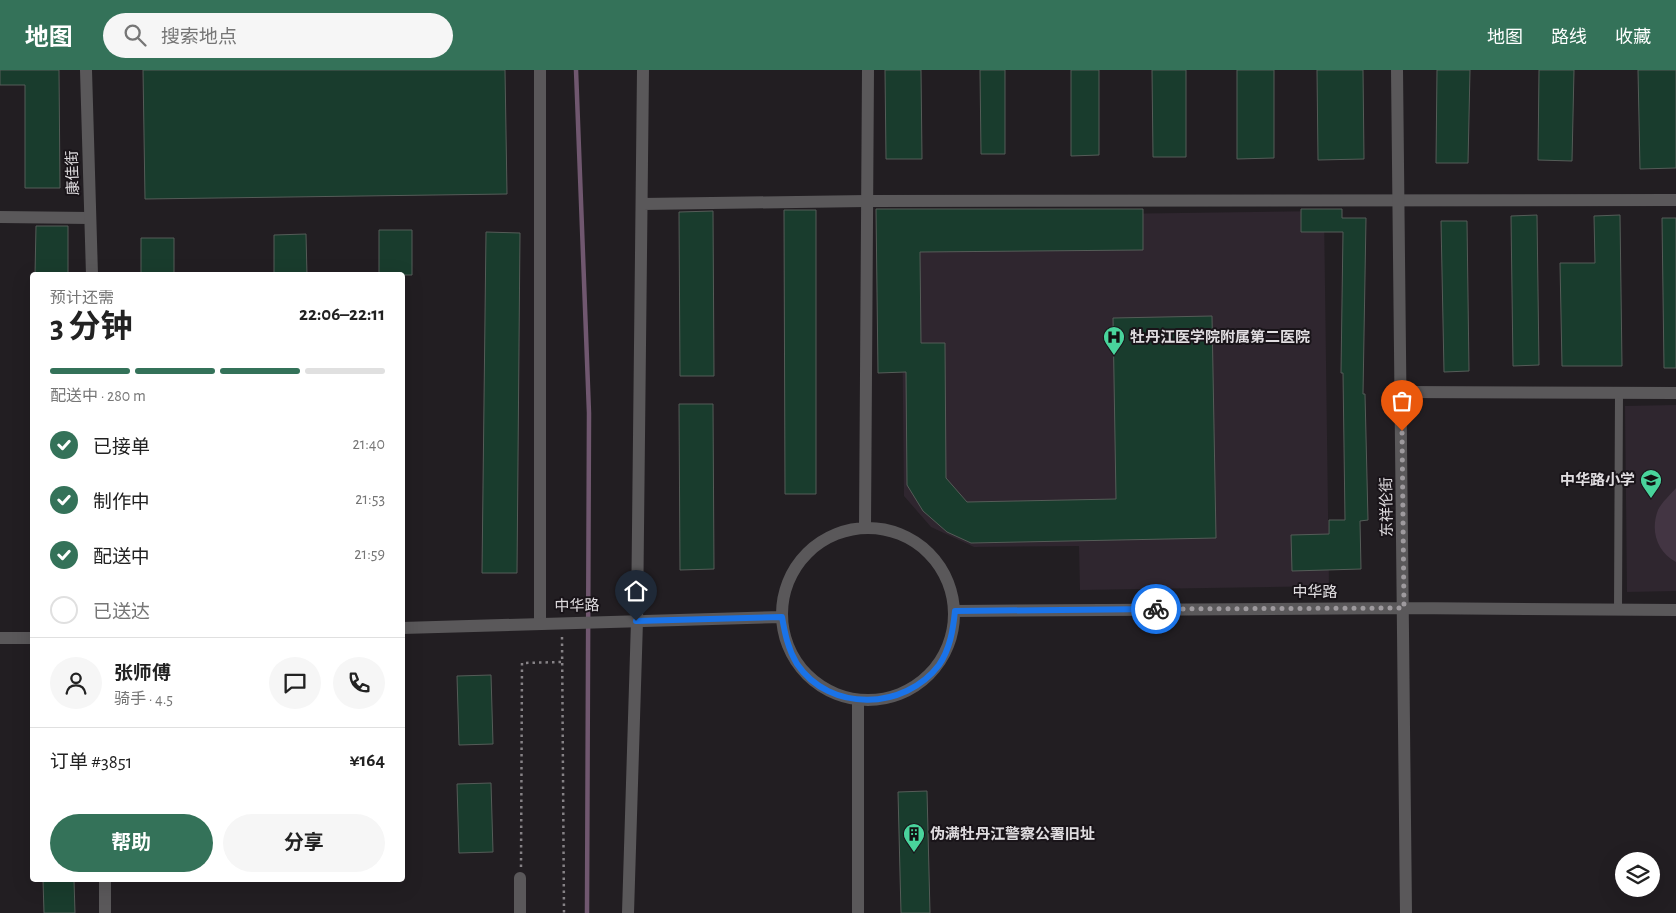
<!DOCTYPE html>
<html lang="zh">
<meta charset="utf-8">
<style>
:root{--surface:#fff;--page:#f6f6f6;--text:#222;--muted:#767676;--line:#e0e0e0;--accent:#347259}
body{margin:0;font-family:"Alegreya Sans","Noto Sans SC",sans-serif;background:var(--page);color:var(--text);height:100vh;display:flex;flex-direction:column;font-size:19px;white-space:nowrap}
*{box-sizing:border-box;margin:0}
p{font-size:16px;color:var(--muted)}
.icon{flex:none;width:28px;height:28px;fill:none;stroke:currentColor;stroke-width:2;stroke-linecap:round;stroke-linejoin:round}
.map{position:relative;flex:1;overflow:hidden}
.drawer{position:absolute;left:30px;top:202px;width:375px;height:610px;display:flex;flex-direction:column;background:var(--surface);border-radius:5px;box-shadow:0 5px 20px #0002}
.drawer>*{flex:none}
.buttons{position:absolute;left:1615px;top:782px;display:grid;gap:10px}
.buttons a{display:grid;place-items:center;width:45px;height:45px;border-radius:50%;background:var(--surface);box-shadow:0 5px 20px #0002;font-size:25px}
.pin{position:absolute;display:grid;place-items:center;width:42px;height:42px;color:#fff;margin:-51px -21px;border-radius:50% 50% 50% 0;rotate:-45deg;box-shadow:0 0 5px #0007}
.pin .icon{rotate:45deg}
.courier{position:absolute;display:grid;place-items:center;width:50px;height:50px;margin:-25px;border:4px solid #1a73e8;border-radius:50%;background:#fff;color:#222;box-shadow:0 1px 6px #0007}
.summary em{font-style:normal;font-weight:700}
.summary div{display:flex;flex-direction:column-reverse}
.summary{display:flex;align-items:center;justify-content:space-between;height:85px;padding:0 20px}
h1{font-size:32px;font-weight:700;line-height:38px}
.bar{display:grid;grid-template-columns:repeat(4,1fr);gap:8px 5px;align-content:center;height:60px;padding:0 20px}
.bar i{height:6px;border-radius:4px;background:var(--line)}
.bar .selected{background:var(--accent)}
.bar p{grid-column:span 4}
.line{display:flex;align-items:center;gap:12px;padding:0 20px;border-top:1px solid var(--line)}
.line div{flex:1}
.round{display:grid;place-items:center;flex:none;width:52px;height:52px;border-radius:26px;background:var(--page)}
ol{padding:0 20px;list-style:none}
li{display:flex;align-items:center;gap:15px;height:55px}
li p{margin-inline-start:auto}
li .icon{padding:5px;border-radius:50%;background:var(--accent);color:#fff;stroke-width:4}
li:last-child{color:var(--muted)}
li i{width:28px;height:28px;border:2px solid var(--line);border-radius:50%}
.button{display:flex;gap:10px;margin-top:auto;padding:10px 20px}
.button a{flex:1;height:58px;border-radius:30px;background:var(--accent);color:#fff;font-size:20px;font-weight:700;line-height:58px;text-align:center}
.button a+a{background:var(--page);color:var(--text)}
header{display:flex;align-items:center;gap:30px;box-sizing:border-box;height:70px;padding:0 25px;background:var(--accent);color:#fff}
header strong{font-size:24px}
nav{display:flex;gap:28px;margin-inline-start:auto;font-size:18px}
.search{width:350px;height:45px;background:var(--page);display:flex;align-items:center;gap:12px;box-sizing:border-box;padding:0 18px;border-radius:28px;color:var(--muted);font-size:19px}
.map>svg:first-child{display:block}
.built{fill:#2f262f}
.green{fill:#433543}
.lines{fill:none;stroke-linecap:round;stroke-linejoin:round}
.stream{stroke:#70576f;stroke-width:4.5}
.building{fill:#193c2d;stroke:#555c58}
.path{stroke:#868286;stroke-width:2.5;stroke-dasharray:2.5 4;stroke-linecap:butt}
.service{stroke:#5a585a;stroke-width:8}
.minor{stroke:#5a585a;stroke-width:12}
.tertiary{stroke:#5a585a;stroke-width:12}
.done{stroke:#9e9a9e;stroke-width:5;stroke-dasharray:0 9}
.route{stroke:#1a73e8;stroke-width:6}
.labels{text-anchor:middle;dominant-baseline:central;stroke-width:4;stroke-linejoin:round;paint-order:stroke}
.street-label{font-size:15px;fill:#e0dde0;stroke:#191419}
.poi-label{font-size:15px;font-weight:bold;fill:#e0dde0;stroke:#191419;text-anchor:start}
</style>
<header>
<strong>地图</strong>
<div class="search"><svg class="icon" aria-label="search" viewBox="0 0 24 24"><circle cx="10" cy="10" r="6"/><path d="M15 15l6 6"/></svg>搜索地点</div>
<nav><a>地图</a><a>路线</a><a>收藏</a></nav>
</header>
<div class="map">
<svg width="1676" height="843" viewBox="0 0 1676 843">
<rect width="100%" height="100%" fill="#221e22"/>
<path class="built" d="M1324 141 1329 516 1080 520 1079 476 974 477 931 457 904 426 901 147Z
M1676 335V521L1627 522 1625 336Z"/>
<path class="green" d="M1676 418V492C1657 482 1650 461 1658 440 1662 432 1670 425 1676 418Z"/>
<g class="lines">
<path class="stream" d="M576 0 589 343 587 843"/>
</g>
<path class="building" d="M0 0H59L60 118H25V15H0Z
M143 0H505L507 124 145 129Z
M885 0H921L922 89H886Z
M980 0H1005V84H981Z
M1071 0H1099V85L1071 86Z
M1152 0H1186V87H1153Z
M1237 0H1274V88L1237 89Z
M1317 0H1363L1364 89 1318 90Z
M1437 0H1470L1468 93H1436Z
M1539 0H1574L1572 91 1538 90Z
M1638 0H1676V98L1640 99Z
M876 139H1143V180L920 182 921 273H945L946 408 967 432 1116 429 1113 248 1212 246 1216 468 971 473 947 462 923 441 907 415 906 302 878 303Z
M1301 139H1342V148H1366L1363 324H1365L1368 450 1360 451 1361 499 1292 501 1291 465 1329 464V450H1345L1343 303H1341L1343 162H1301Z
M784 140H816V424H785Z
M713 141 714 306H680L679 142Z
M1537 145 1539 295 1513 296 1511 146Z
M1620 145 1622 296H1562L1560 193H1595L1594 146Z
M1662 148H1676V298H1664Z
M1441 151H1467L1469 301 1444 302Z
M36 156H68V205H35Z
M379 160H412V205H379Z
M486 162 520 163 517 503H482Z
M306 164 307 205H274V165Z
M141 168H174V205H141Z
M679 334H713L714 499 680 500Z
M491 605 493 674 459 675 457 606Z
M491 713 493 782 459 783 457 714Z
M927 721 930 843H901L898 722Z
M43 810H74L75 843H44Z"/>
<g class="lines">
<path class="path" d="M562 567 564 843
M521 797 522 593 563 592"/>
<path class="service" d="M1618 540 1619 323"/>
<path class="minor" d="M540 0V553
M642 134 867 131 1676 130
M0 147 90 148
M1401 322 1676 323
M858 630V843
M520 843V808
M628 843 637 551 643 0"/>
<path class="tertiary" d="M86 0 92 205
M1397 0 1406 843
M865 457 868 0
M782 544a86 86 0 1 1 172 0a86 86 0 1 1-172 0Z
M955 541 1404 538 1676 540
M402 558 782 547
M0 568H32
M105 810V843"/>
</g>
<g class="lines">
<path class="done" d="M1156 539 1404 538 1402 361"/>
<path class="route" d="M636 551 782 547C785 564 788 579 797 594 830 643 905 640 939 595 950 579 953 560 955 541L1156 539"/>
</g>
<defs>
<g id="hospital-pin" transform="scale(1.125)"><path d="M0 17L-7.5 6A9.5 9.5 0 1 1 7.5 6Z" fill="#49d49c" stroke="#191419"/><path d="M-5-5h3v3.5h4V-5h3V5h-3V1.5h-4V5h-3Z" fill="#111"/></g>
<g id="school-pin" transform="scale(1.125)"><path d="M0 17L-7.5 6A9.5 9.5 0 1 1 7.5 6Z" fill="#49d49c" stroke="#191419"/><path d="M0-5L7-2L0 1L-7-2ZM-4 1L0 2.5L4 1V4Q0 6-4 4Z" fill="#111"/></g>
<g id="building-pin" transform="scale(1.125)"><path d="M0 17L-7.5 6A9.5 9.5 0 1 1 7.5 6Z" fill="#49d49c" stroke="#191419"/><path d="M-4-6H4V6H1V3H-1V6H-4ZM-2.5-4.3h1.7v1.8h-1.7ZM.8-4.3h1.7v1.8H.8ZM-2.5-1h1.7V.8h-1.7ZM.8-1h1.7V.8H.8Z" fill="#111"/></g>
</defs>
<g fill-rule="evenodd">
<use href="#hospital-pin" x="1114" y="267"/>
<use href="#school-pin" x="1651" y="410"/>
<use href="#building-pin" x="914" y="764"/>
</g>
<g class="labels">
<g class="street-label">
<text transform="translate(73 103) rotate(-92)">康佳街</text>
<text transform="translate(1387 437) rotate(-91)">东祥伦街</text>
<text x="1315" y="522">中华路</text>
<text transform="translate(577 536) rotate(-1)">中华路</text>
</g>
<g class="poi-label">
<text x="1130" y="267">牡丹江医学院附属第二医院</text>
<text x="1635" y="410" text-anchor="end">中华路小学</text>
<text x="930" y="764">伪满牡丹江警察公署旧址</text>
</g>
</g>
</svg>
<div class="buttons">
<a><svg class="icon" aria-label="layers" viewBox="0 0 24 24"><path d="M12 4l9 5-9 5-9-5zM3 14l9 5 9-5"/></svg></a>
</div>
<div class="pin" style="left:1402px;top:361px;background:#ea580c"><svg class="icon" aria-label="bag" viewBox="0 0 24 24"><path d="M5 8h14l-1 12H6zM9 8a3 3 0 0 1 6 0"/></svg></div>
<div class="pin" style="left:636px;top:551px;background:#1f2937"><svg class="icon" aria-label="home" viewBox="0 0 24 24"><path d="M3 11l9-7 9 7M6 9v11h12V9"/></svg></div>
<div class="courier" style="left:1156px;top:539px"><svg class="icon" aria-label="bike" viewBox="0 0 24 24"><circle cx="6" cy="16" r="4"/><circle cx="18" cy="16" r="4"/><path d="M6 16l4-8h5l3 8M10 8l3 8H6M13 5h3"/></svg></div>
<section class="drawer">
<div class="summary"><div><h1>3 分钟</h1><p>预计还需</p></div><em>22:06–22:11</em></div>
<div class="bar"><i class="selected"></i><i class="selected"></i><i class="selected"></i><i></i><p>配送中 · 280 m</p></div>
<ol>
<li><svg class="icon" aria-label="check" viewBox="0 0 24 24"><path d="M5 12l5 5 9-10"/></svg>已接单<p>21:40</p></li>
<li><svg class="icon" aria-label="check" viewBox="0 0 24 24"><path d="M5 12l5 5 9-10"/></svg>制作中<p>21:53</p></li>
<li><svg class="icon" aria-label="check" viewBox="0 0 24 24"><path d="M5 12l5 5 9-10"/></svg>配送中<p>21:59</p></li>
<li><i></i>已送达</li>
</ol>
<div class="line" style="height:90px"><a class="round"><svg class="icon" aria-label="person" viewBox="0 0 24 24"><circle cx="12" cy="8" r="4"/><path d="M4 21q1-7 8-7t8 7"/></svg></a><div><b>张师傅</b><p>骑手 · 4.5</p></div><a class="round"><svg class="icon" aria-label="chat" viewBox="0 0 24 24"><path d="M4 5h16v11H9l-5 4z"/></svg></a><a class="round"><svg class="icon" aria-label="phone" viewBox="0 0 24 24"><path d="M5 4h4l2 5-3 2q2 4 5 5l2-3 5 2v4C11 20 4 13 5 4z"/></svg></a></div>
<div class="line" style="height:65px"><div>订单 #3851</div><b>¥164</b></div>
<div class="button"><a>帮助</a><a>分享</a></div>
</section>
</div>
